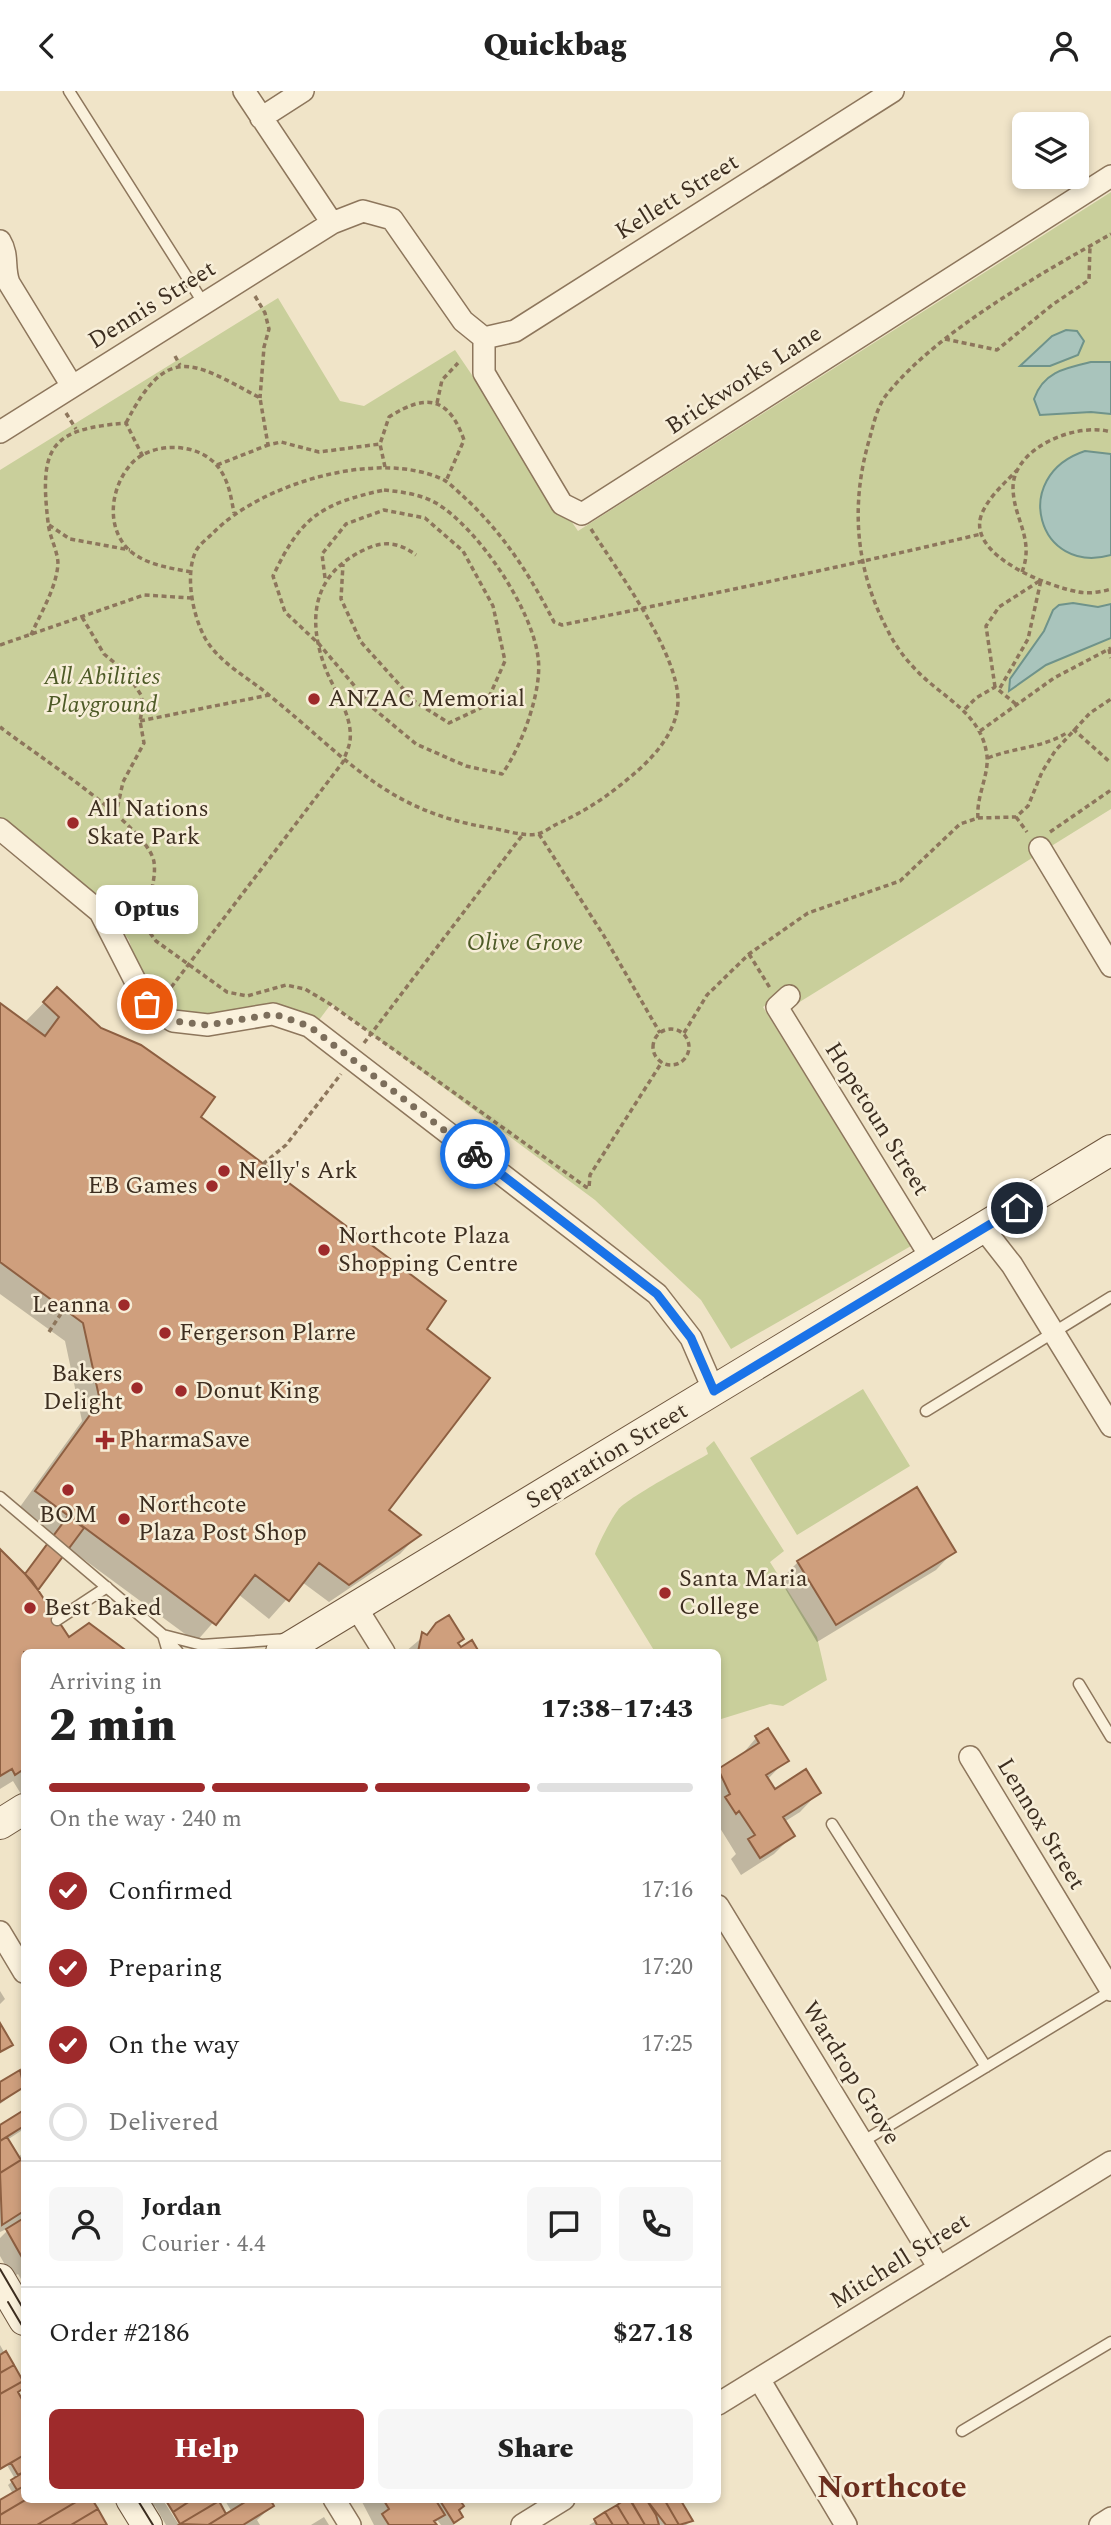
<!DOCTYPE html>
<meta charset="utf-8">
<style>
:root{--surface:#fff;--page:#f6f6f6;--text:#222;--muted:#767676;--line:#e0e0e0;--accent:#9e2a2b}
body{margin:0;font-family:Spectral,serif;background:var(--page);color:var(--text);height:100vh;display:flex;flex-direction:column;font-size:26px;white-space:nowrap}
*{box-sizing:border-box;margin:0}
p{font-size:23px;color:var(--muted)}
.icon{flex:none;width:38px;height:38px;fill:none;stroke:currentColor;stroke-width:2;stroke-linecap:round;stroke-linejoin:round}
.map{position:relative;flex:1;overflow:hidden}
.drawer{position:absolute;left:21px;top:1558px;width:700px;height:854px;display:flex;flex-direction:column;background:var(--surface);border-radius:10px;box-shadow:0 4px 10px #0003}
.drawer>*{flex:none}
.buttons{position:absolute;left:1012px;top:21px;display:grid;gap:14px}
.buttons a{display:grid;place-items:center;width:77px;height:77px;border-radius:10px;background:var(--surface);box-shadow:0 4px 10px #0003;font-size:35px}
.pin{position:absolute;display:grid;place-items:center;width:60px;height:60px;color:#fff;margin:-30px;border:4px solid #fff;border-radius:50%;box-shadow:0 2px 7px #0007}
.courier{position:absolute;display:grid;place-items:center;width:70px;height:70px;margin:-35px;border:5px solid #1a73e8;border-radius:50%;background:#fff;color:#222;box-shadow:0 2px 9px #0007}
.bubble{position:absolute;height:49px;border-radius:10px;background:var(--surface);box-shadow:0 4px 10px #0003;font-size:23px;font-weight:800;line-height:49px;text-align:center}
.head em{font-style:normal;font-weight:800}
.head div{display:flex;flex-direction:column-reverse}
.head{display:flex;align-items:center;justify-content:space-between;height:119px;padding:0 28px}
h1{font-size:46px;font-weight:800;line-height:52px}
.bar{display:grid;grid-template-columns:repeat(4,1fr);gap:10px 7px;align-content:center;height:84px;padding:0 28px}
.bar i{height:9px;border-radius:5px;background:var(--line)}
.bar .current{background:var(--accent)}
.bar p{grid-column:span 4}
.line{display:flex;align-items:center;gap:18px;padding:0 28px;border-top:2px solid var(--line)}
.line div{flex:1}
.round{display:grid;place-items:center;flex:none;width:74px;height:74px;border-radius:10px;background:var(--page)}
ol{padding:0 28px;list-style:none}
li{display:flex;align-items:center;gap:21px;height:77px}
li p{margin-inline-start:auto}
li .icon{padding:7px;border-radius:50%;background:var(--accent);color:#fff;stroke-width:4}
li:last-child{color:var(--muted)}
li i{width:38px;height:38px;border:4px solid var(--line);border-radius:50%}
.cta{display:flex;gap:14px;margin-top:auto;padding:14px 28px}
.cta a{flex:1;height:80px;border-radius:10px;background:var(--accent);color:#fff;font-size:28px;font-weight:800;line-height:80px;text-align:center}
.cta a+a{background:var(--page);color:var(--text)}
header{display:flex;justify-content:space-between;align-items:center;height:91px;padding:0 28px;background:var(--surface);font-size:32px;font-weight:800}
.map>svg:first-child{display:block}
.green{fill:#c9cf9b}
.water{fill:#a9c4bc;stroke:#6f938a;stroke-width:2}
.shadow{fill:#0003}
.building{fill:#cf9f7d;stroke:#8d5f41;stroke-width:2}
.lines{fill:none;stroke-linecap:round;stroke-linejoin:round}
.lane-casing{stroke:#8d765c;stroke-width:13}
.street-casing{stroke:#8d765c;stroke-width:24}
.secondary-casing{stroke:#6f573f;stroke-width:32}
.path{stroke:#8d765c;stroke-width:3.5;stroke-dasharray:5 3.5;stroke-linecap:butt}
.lane{stroke:#faf1dc;stroke-width:10}
.street{stroke:#faf1dc;stroke-width:21}
.secondary{stroke:#faf1dc;stroke-width:30}
.tram{stroke:#3d2e20;stroke-width:2}
.done{stroke:#7c6e5b;stroke-width:7;stroke-dasharray:0 12.6}
.route{stroke:#1a73e8;stroke-width:9}
.poi-dot{fill:#9e2a2b;stroke:#f7eed8;stroke-width:2.5}
.labels{text-anchor:middle;dominant-baseline:central;stroke-width:5;stroke-linejoin:round;paint-order:stroke}
.street-label{font-size:24px;fill:#3d2e20;stroke:#f7eed8}
.park-label{font-size:24px;font-style:italic;fill:#4d5a26;stroke:#f7eed8}
.poi-label{font-size:24px;fill:#3d2e20;stroke:#f7eed8;text-anchor:start}
.district-label{font-size:32px;font-weight:bold;fill:#6b2e1e;stroke:#f7eed8}
</style>
<header><svg class="icon" aria-label="back" viewBox="0 0 24 24"><path d="M15 5l-7 7 7 7"/></svg>Quickbag<svg class="icon" aria-label="person" viewBox="0 0 24 24"><circle cx="12" cy="8" r="4"/><path d="M4 21q1-7 8-7t8 7"/></svg></header>
<div class="map">
<svg width="1111" height="2434" viewBox="0 0 1111 2434">
<rect width="100%" height="100%" fill="#f0e4c8"/>
<path class="green" d="M1111 101V718L798 912 789 898 763 916 911 1155 731 1258 701 1209 595 1109 331 913 319 929 272 915 208 928 173 920 143 892 129 849 99 809 0 729V379L278 207 340 310 364 315 455 259 578 440Z
M863 1298 910 1375 797 1444 750 1367Z
M714 1350 784 1460 770 1471 817 1546 827 1589 783 1615 770 1613 718 1629V1561H655L595 1463C597 1455 612 1426 618 1419 627 1407 691 1373 708 1363L706 1357Z"/>
<path class="water" d="M1066 239 1077 240 1084 250 1078 264 1050 275H1020L1052 245Z
M1091 271H1111V323L1091 321 1040 324 1034 308C1043 281 1065 277 1091 271Z
M1085 360 1111 363V464C1038 485 1009 385 1085 360Z
M1073 512 1098 516 1111 513V547L1046 574 1009 600 1010 588 1044 540 1053 519 1059 514Z"/>
<path class="shadow" d="M57 898 424 1238 386 1420 418 1444 400 1463 329 1511 302 1491 269 1528 238 1503 196 1551 67 1456 35 1499 68 1548 125 1561H24V1700L21 1703 13 1690 0 1698V1461L24 1485 53 1446 17 1420 82 1330 65 1250 0 1203V914L24 932Z
M954 1460 936 1479 817 1551 780 1489 798 1471Z
M437 1534 460 1558 477 1561H405Z
M756 1647 786 1669 767 1689 774 1700 818 1702 800 1721 784 1731 792 1745 774 1763 741 1784 731 1768 736 1763 720 1737 718 1739V1680L739 1667Z
M0 1900 5 1908 0 1913Z
M19 1981 24 1995 0 2013V1993Z
M24 2020V2038L7 2049 18 2067 24 2060V2208L19 2199 24 2193 18 2183 12 2186 0 2165V2147L11 2136 0 2141V2084L11 2077 0 2080V2034Z
M0 2254 24 2296 17 2302 24 2315V2408H91L106 2434H0V2411L13 2403 8 2394 15 2388 7 2374 0 2378Z
M144 2408H224L218 2412 226 2425 232 2421 224 2408H268L272 2415 257 2429 260 2434H183L167 2409H163L179 2434H166L155 2415 149 2419Z
M457 2408V2419L461 2426 453 2434H441L437 2429 435 2434H374L361 2409Z
M634 2408H677L691 2430 686 2434H589Z
M324 2426 329 2434H311Z"/>
<path class="building" d="M57 896 101 937 141 954 215 1006 201 1026 446 1210 427 1238 490 1287 389 1419 421 1444 349 1494 319 1472 289 1510 255 1484 216 1534 35 1400 100 1310 83 1232 0 1171V912L45 945 59 926 43 911Z
M917 1396 956 1461 836 1534 797 1470Z
M68 1425 84 1437 38 1499 25 1483Z
M0 1458 32 1490 69 1546 89 1532 128 1561H24V1678L15 1684 12 1678 0 1685Z
M449 1524 464 1548 458 1552 461 1556 472 1549 479 1561H418L422 1541 427 1544 436 1532Z
M768 1637 789 1670 766 1684 775 1698 806 1678 821 1702 783 1726 795 1745 760 1767 748 1748 755 1744 739 1720 736 1723 725 1706 730 1703 718 1678 759 1652 755 1645Z
M0 1932 13 1954 0 1961Z
M20 1979 24 1996 0 2011V1991Z
M24 2019V2035L0 2050V2034Z
M7 2046 21 2069 0 2082V2050Z
M24 2067V2120L2 2134 0 2082Z
M24 2127V2170L6 2138Z
M6 2260 14 2274 0 2282V2264Z
M14 2274 23 2290 0 2303V2282Z
M23 2290 24 2297 18 2301 24 2312V2364L0 2378V2303Z
M24 2364V2381L18 2384 11 2372Z
M24 2381V2395L17 2399 11 2389Z
M24 2395 27 2408 0 2424V2409Z
M27 2408H81L37 2434H0V2424Z
M81 2408H92L98 2418 71 2434H37Z
M165 2408H193L173 2421Z
M193 2408 219 2410 180 2433 173 2421Z
M250 2408H270L274 2415 243 2434H208Z
M383 2408H435L445 2424 434 2430 437 2434H389L382 2423 389 2418Z
M439 2408H459L464 2415 459 2419 463 2426 454 2432Z
M626 2408H630L645 2434H629L617 2414Z
M646 2408H664L679 2434H666Z
M646 2408 656 2424 659 2434H645L630 2409Z
M664 2408H680L693 2430 679 2434Z
M219 2410 226 2423 208 2434 180 2433Z
M617 2414 629 2434H613L605 2421Z
M98 2418 107 2434H71Z
M605 2421 613 2434H597L594 2428Z"/>
<g class="lines">
<g class="lane-casing">
<path id="lane" d="M69 0 204 213
M926 1320 1111 1206
M0 1406 163 1544 178 1561
M57 1529 107 1496
M168 1561 163 1544 202 1554 287 1548
M1079 1593 1111 1646
M832 1733 986 1976
M862 2051 1111 1900
M962 2340 1111 2251"/>
</g>
<g class="street-casing">
<path id="street" d="M244 0 332 132
M261 27 303 0
M0 150C9 165 3 176 9 192L72 295
M484 247V282L562 413 582 423 1111 85
M484 247 515 240 893 0
M0 341 332 132 363 120 392 128 463 230 484 247
M0 738 100 821 147 913 173 930 208 934 273 923 309 935 657 1203 691 1247 714 1300
M1040 757 1111 875
M789 905 777 916 932 1168
M983 1137 1012 1174 1111 1335
M356 1516 384 1561
M970 1666 1111 1899
M718 1815 939 2177
M0 1841 24 1881
M759 2288 846 2434
M718 2313 1111 2071
M334 2408 350 2434
M522 2434 564 2408
M1100 2434 1111 2427"/>
</g>
<g class="secondary-casing">
<path id="secondary" d="M281 1561 1111 1059
M0 1733 24 1718
M0 2188 24 2229
M131 2408 147 2434"/>
</g>
<path class="path" d="M255 205 265 222 269 238 264 256 260 307
M945 248 997 259 1052 214 1089 189 1090 155
M175 265 180 274
M437 312 442 289 458 272
M66 322 76 338
M126 332C167 252 192 270 260 307L268 354 281 351 319 361 380 353
M217 374 268 354
M385 376 380 353 389 326C426 302 449 306 464 349L446 390
M1018 378C1006 391 987 407 981 425 968 465 1049 496 1079 501 1089 503 1101 501 1111 498
M384 399C402 401 420 403 436 412 479 438 532 518 538 566 543 599 521 657 502 683L466 675 416 653 374 618 319 553 285 521 273 485C301 426 320 413 384 399Z
M49 434 70 448 130 459
M591 438C618 481 679 562 678 611 677 645 647 673 623 692 601 710 581 722 555 734 550 737 543 742 537 743 524 746 504 739 491 737 386 721 346 666 270 605 248 586 220 573 205 547 193 525 185 486 195 462 198 454 207 448 213 442 260 393 379 357 444 389 451 393 458 401 464 406 503 442 530 484 554 531L562 534C702 505 842 476 981 443
M191 481C170 477 147 474 130 460 105 437 110 396 132 372 153 350 200 351 219 377 229 391 231 406 234 422
M1022 481C1035 447 1013 428 1013 396 1014 356 1077 331 1111 341
M325 487 322 463 346 433 384 419 425 427 463 460 493 515 505 570 485 615 449 632 414 610 361 551 341 508 343 473
M82 526 104 563 127 582 141 604 143 614 140 630 144 652 123 691 116 723
M31 544C41 521 56 498 58 473 58 460 49 445 48 431 39 355 51 338 126 332L143 366
M0 554 144 504 192 507
M1109 558 1111 567
M995 596 986 535 999 516 1041 489
M1000 597 1028 548 1041 489
M965 618 976 607 995 596 1017 614
M140 630 269 604
M0 636C32 661 148 735 154 771 157 792 145 813 145 835L156 850 227 901 247 905 286 894 305 898 330 913 586 1096 589 1097 590 1084 662 971
M1073 638 1111 672
M980 640 1054 587 1111 557
M988 667C1015 656 1044 657 1068 641
M1016 726 1027 741
M978 727C976 706 989 684 987 665 982 623 945 608 919 582 906 569 896 556 888 540 855 478 850 413 870 346 874 331 878 313 888 302 938 240 1042 182 1111 143
M1050 741 1111 699
M539 743 604 845 660 942
M749 863 770 897
M166 903 343 671C345 664 349 657 350 650 353 625 335 601 326 579 306 527 313 482 366 458 385 449 400 452 416 464
M653 956a18 18 0 1 1 36 0a18 18 0 1 1-36 0Z
M684 942 707 904 749 863 808 822 900 790 960 733 978 727 1016 726 1028 715 1042 681 1055 660 1090 622 1111 608
M364 952 524 742
M263 1073 286 1054 341 983
M49 1241 62 1221"/>
<use href="#lane" class="lane"/>
<use href="#street" class="street"/>
<use href="#secondary" class="secondary"/>
<path class="tram" d="M0 2178 24 2219
M8 2211 24 2238
M137 2408 153 2434"/>
</g>
<g class="lines">
<path class="done" d="M147 913 173 930 208 934 274 923 309 935 475 1063"/>
<path class="route" d="M475 1063 657 1203 691 1247 714 1300 1017 1117"/>
</g>
<g class="poi-dot">
<circle cx="314" cy="608" r="7"/>
<circle cx="73" cy="732" r="7"/>
<circle cx="224" cy="1080" r="7"/>
<circle cx="212" cy="1095" r="7"/>
<circle cx="324" cy="1159" r="7"/>
<circle cx="124" cy="1214" r="7"/>
<circle cx="165" cy="1242" r="7"/>
<circle cx="137" cy="1297" r="7"/>
<circle cx="181" cy="1300" r="7"/>
<path d="M101.5 1338.5h7v7h7v7h-7v7h-7v-7h-7v-7h7z"/>
<circle cx="68" cy="1399" r="7"/>
<circle cx="124" cy="1428" r="7"/>
<circle cx="665" cy="1502" r="7"/>
<circle cx="30" cy="1517" r="7"/>
</g>
<g class="labels">
<g class="street-label">
<text transform="translate(677 106) rotate(-32)">Kellett Street</text>
<text transform="translate(152 214) rotate(-32)">Dennis Street</text>
<text transform="translate(744 289) rotate(-33)">Brickworks Lane</text>
<text transform="translate(877 1028) rotate(58)">Hopetoun Street</text>
<text transform="translate(607 1365) rotate(-31)">Separation Street</text>
<text transform="translate(1041 1733) rotate(59)">Lennox Street</text>
<text transform="translate(851 1982) rotate(58)">Wardrop Grove</text>
<text transform="translate(900 2170) rotate(-32)">Mitchell Street</text>
</g>
<g class="park-label">
<text x="102" y="586">All Abilities<tspan x="102" dy="28">Playground</tspan></text>
<text x="525" y="852">Olive Grove</text>
</g>
<g class="poi-label">
<text x="328" y="608">ANZAC Memorial</text>
<text x="87" y="718">All Nations<tspan x="87" dy="28">Skate Park</tspan></text>
<text x="238" y="1080">Nelly's Ark</text>
<text x="198" y="1095" text-anchor="end">EB Games</text>
<text x="338" y="1145">Northcote Plaza<tspan x="338" dy="28">Shopping Centre</tspan></text>
<text x="110" y="1214" text-anchor="end">Leanna</text>
<text x="179" y="1242">Fergerson Plarre</text>
<text x="123" y="1283" text-anchor="end">Bakers<tspan x="123" dy="28">Delight</tspan></text>
<text x="195" y="1300">Donut King</text>
<text x="119" y="1349">PharmaSave</text>
<text x="138" y="1414">Northcote<tspan x="138" dy="28">Plaza Post Shop</tspan></text>
<text x="68" y="1424" text-anchor="middle">BOM</text>
<text x="679" y="1488">Santa Maria<tspan x="679" dy="28">College</tspan></text>
<text x="44" y="1517">Best Baked</text>
</g>
<g class="district-label">
<text x="892" y="2396">Northcote</text>
</g>
</g>
</svg>
<div class="buttons">
<a><svg class="icon" aria-label="layers" viewBox="0 0 24 24"><path d="M12 4l9 5-9 5-9-5zM3 14l9 5 9-5"/></svg></a>
</div>
<div class="pin" style="left:147px;top:913px;background:#ea580c"><svg class="icon" aria-label="bag" viewBox="0 0 24 24"><path d="M5 8h14l-1 12H6zM9 8a3 3 0 0 1 6 0"/></svg></div>
<div class="pin" style="left:1017px;top:1117px;background:#1f2937"><svg class="icon" aria-label="home" viewBox="0 0 24 24"><path d="M3 11l9-7 9 7M6 9v11h12V9"/></svg></div>
<div class="courier" style="left:475px;top:1063px"><svg class="icon" aria-label="bike" viewBox="0 0 24 24"><circle cx="6" cy="16" r="4"/><circle cx="18" cy="16" r="4"/><path d="M6 16l4-8h5l3 8M10 8l3 8H6M13 5h3"/></svg></div>
<div class="bubble" style="left:96px;top:794px;width:102px">Optus</div>
<section class="drawer">
<div class="head"><div><h1>2 min</h1><p>Arriving in</p></div><em>17:38–17:43</em></div>
<div class="bar"><i class="current"></i><i class="current"></i><i class="current"></i><i></i><p>On the way · 240 m</p></div>
<ol>
<li><svg class="icon" aria-label="check" viewBox="0 0 24 24"><path d="M5 12l5 5 9-10"/></svg>Confirmed<p>17:16</p></li>
<li><svg class="icon" aria-label="check" viewBox="0 0 24 24"><path d="M5 12l5 5 9-10"/></svg>Preparing<p>17:20</p></li>
<li><svg class="icon" aria-label="check" viewBox="0 0 24 24"><path d="M5 12l5 5 9-10"/></svg>On the way<p>17:25</p></li>
<li><i></i>Delivered</li>
</ol>
<div class="line" style="height:126px"><a class="round"><svg class="icon" aria-label="person" viewBox="0 0 24 24"><circle cx="12" cy="8" r="4"/><path d="M4 21q1-7 8-7t8 7"/></svg></a><div><b>Jordan</b><p>Courier · 4.4</p></div><a class="round"><svg class="icon" aria-label="chat" viewBox="0 0 24 24"><path d="M4 5h16v11H9l-5 4z"/></svg></a><a class="round"><svg class="icon" aria-label="phone" viewBox="0 0 24 24"><path d="M5 4h4l2 5-3 2q2 4 5 5l2-3 5 2v4C11 20 4 13 5 4z"/></svg></a></div>
<div class="line" style="height:91px"><div>Order #2186</div><b>$27.18</b></div>
<div class="cta"><a>Help</a><a>Share</a></div>
</section>
</div>
